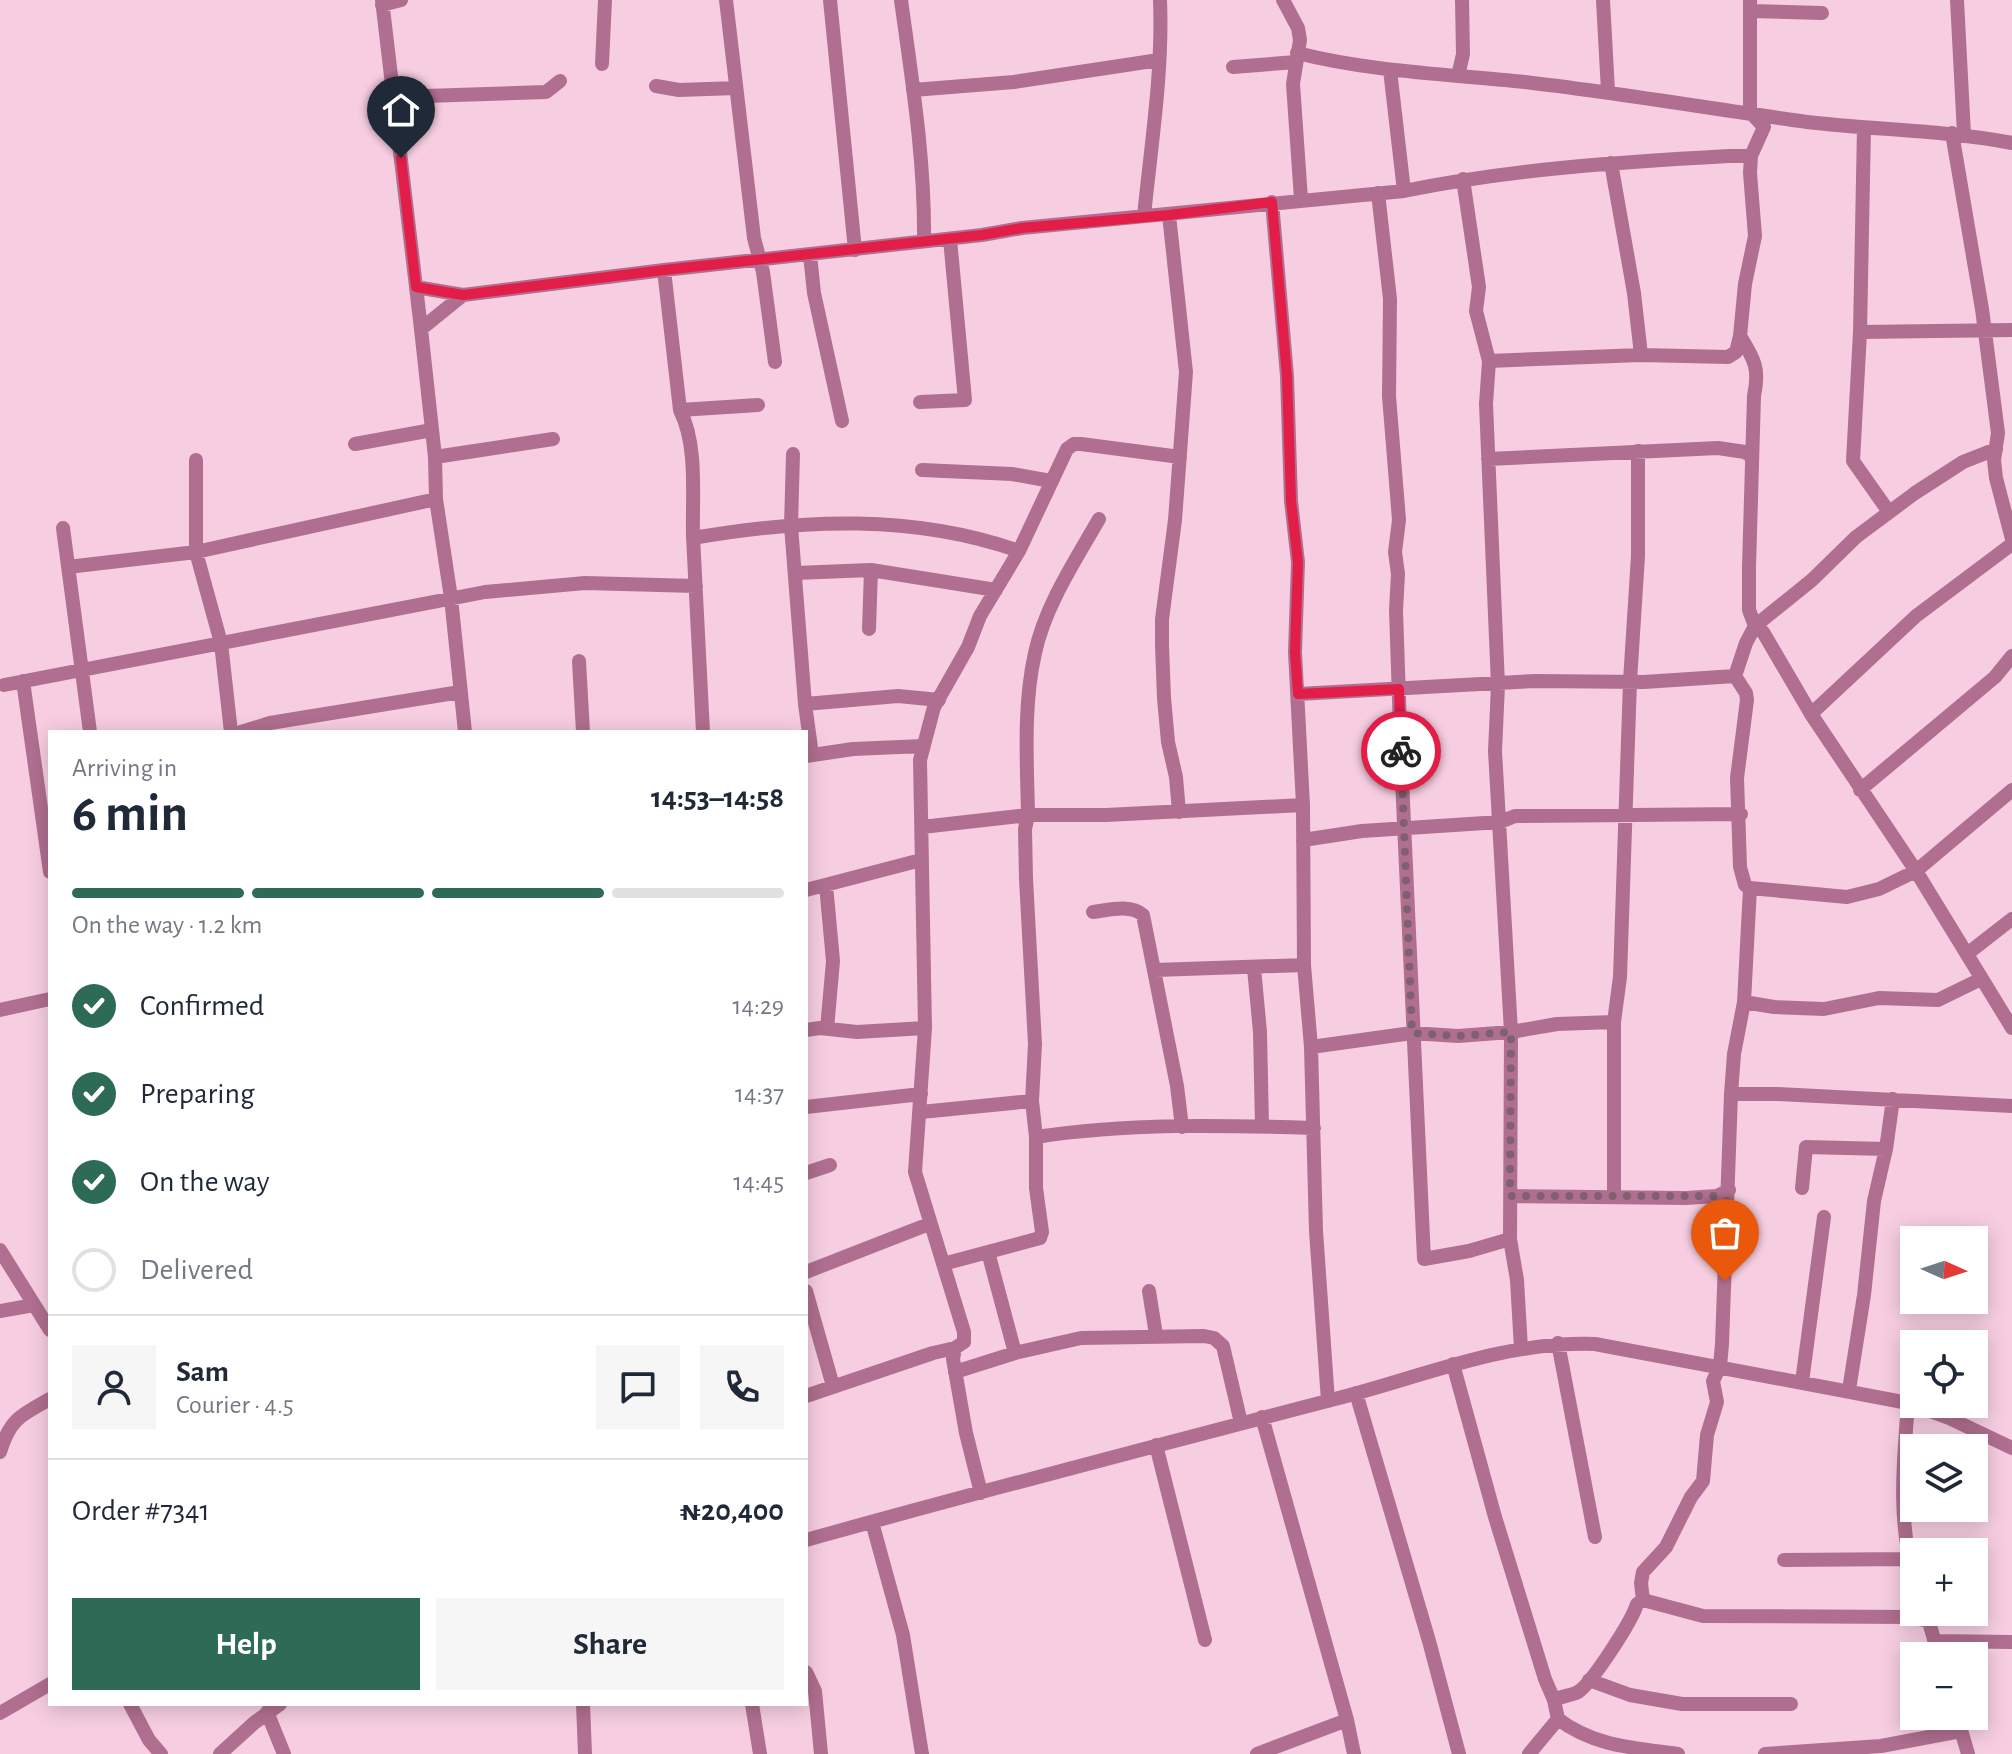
<!DOCTYPE html>
<meta charset="utf-8">
<style>
:root{--surface:#fff;--page:#f6f6f7;--text:#1f2937;--muted:#747a83;--line:#e0e1e3;--accent:#2e6b56}
body{margin:0;font-family:"Alegreya Sans",sans-serif;background:var(--page);color:var(--text);height:100vh;display:flex;flex-direction:column;font-size:30px;white-space:nowrap}
*{box-sizing:border-box;margin:0}
p{font-size:26px;color:var(--muted)}
.icon{flex:none;width:44px;height:44px;fill:none;stroke:currentColor;stroke-width:2;stroke-linecap:round;stroke-linejoin:round}
.map{position:relative;flex:1;overflow:hidden}
.drawer{position:absolute;left:48px;top:730px;width:760px;height:976px;display:flex;flex-direction:column;background:var(--surface);border-radius:0px;box-shadow:0 4px 20px #0003}
.drawer>*{flex:none}
.needle{width:52px;rotate:93deg}
.fabs{position:absolute;left:1900px;top:1226px;display:grid;gap:16px}
.fabs a{display:grid;place-items:center;width:88px;height:88px;border-radius:0px;background:var(--surface);box-shadow:0 4px 20px #0003;font-size:40px}
.pin{position:absolute;display:grid;place-items:center;width:68px;height:68px;color:#fff;margin:-82px -34px;border-radius:50% 50% 50% 0;rotate:-45deg;box-shadow:0 0 8px #0007}
.pin .icon{rotate:45deg}
.courier{position:absolute;display:grid;place-items:center;width:80px;height:80px;margin:-40px;border:6px solid #e11d48;border-radius:50%;background:#fff;color:#222;box-shadow:0 2px 10px #0007}
.summary em{font-style:normal;font-weight:700}
.summary div{display:flex;flex-direction:column-reverse}
.summary{display:flex;align-items:center;justify-content:space-between;height:136px;padding:0 24px}
h1{font-size:52px;font-weight:700;line-height:60px}
.bar{display:grid;grid-template-columns:repeat(4,1fr);gap:12px 8px;align-content:center;height:96px;padding:0 24px}
.bar i{height:10px;border-radius:6px;background:var(--line)}
.bar .active{background:var(--accent)}
.bar p{grid-column:span 4}
.line{display:flex;align-items:center;gap:20px;padding:0 24px;border-top:2px solid var(--line)}
.line div{flex:1}
.round{display:grid;place-items:center;flex:none;width:84px;height:84px;border-radius:0px;background:var(--page)}
ol{padding:0 24px;list-style:none}
li{display:flex;align-items:center;gap:24px;height:88px}
li p{margin-inline-start:auto}
li .icon{padding:8px;border-radius:50%;background:var(--accent);color:#fff;stroke-width:4}
li:last-child{color:var(--muted)}
li i{width:44px;height:44px;border:4px solid var(--line);border-radius:50%}
.cta{display:flex;gap:16px;margin-top:auto;padding:16px 24px}
.cta a{flex:1;height:92px;border-radius:0px;background:var(--accent);color:#fff;font-size:32px;font-weight:700;line-height:92px;text-align:center}
.cta a+a{background:var(--page);color:var(--text)}
.map>svg:first-child{display:block}
.lines{fill:none;stroke-linecap:round;stroke-linejoin:round}
.minor{stroke:#b06f90;stroke-width:14}
.done{stroke:#7f606f;stroke-width:8;stroke-dasharray:0 14.4}
.route{stroke:#e11d48;stroke-width:10}
</style>
<div class="map">
<svg width="2012" height="1754" viewBox="0 0 2012 1754">
<rect width="100%" height="100%" fill="#f7cee1"/>
<g class="lines">
<path class="minor" d="M382 0 421 329 435 457 436 499 451 598 465 732
M726 0 754 238 763 272 775 362
M830 0 855 250
M901 0C912 80 925 160 924 241
M1283 0 1298 28 1300 40 1293 84 1301 199
M1603 0 1608 91
M1957 0 1964 134
M382 5 401 0
M1750 11 1822 13
M1297 53C1373 72 1447 74 1525 82 1619 93 1713 109 1807 122 1875 130 1944 130 2012 143
M602 64 605 0
M1233 67 1296 62
M1390 70 1404 191
M1458 76 1463 54 1462 0
M656 86 679 90 736 88
M913 90 1014 82 1159 60
M394 97 546 92 560 81
M1864 128 1860 332 1853 461 1889 512
M1952 133 1982 309 1998 433 1994 460 1996 478 2012 539
M1611 163 1634 293 1641 355
M1463 179 1479 287 1476 311 1489 361 1486 404 1498 685 1495 751 1511 1032 1510 1239 1517 1280 1521 1349
M1378 193 1390 299 1389 396 1399 520 1395 552 1398 574 1396 610 1401 758 1424 1259 1469 1251 1510 1239
M1272 202 1287 376 1291 501 1298 562 1295 652 1303 805 1304 965 1311 1047 1316 1231 1328 1401
M1169 215 1186 372 1175 520 1162 619V645L1164 698 1168 742 1176 777 1179 812
M1144 216C1151 145 1163 72 1160 0
M810 255 814 293 842 421
M664 270 680 410C698 446 692 496 693 536 696 602 700 667 703 732
M416 287 463 295 664 270 982 235 1022 228 1404 191C1511 169 1620 162 1729 156H1751L1764 127 1750 112V0
M421 329 463 295
M1860 332 2012 330
M1489 361 1641 355 1728 357 1736 352 1740 336 1745 284 1755 236 1750 173 1751 156
M920 402 965 400 950 239
M680 410 758 405
M355 444 432 430
M1996 449 1963 462 1915 493 1856 537 1812 580 1755 626 1763 632 1811 714 1916 871 2012 1028
M793 454 791 526 805 704 812 755
M435 457 553 439
M1488 459 1718 448 1745 452 1752 457
M196 460V552L436 499
M922 470 1012 474 1051 481
M63 528 90 732
M693 538C802 519 914 514 1019 551
M68 567 196 552 221 643 231 732
M795 573 871 570 996 590
M869 629 871 570
M579 661 583 732
M1735 676 1746 643 1755 626 1749 610V567L1754 396C1760 368 1754 359 1740 336
M23 681 50 872
M4 685 485 592 585 583 696 586
M1298 694 1535 681 1644 682 1735 676
M805 704 898 696 939 700
M1811 714 1916 616 2012 544
M241 732 270 723 460 692
M806 756 853 749 923 746
M1860 790 1995 677 2012 656
M1028 815C1027 761 1023 706 1035 653 1045 606 1075 561 1099 519
M922 827 1028 815H1106L1303 805
M1303 840 1362 831 1500 822 1515 816 1741 814
M826 885 833 961 827 1029
M1750 888 1847 897 1879 889 1916 871 2012 790
M806 890 921 860
M1093 912C1109 910 1130 904 1143 915L1177 1086 1182 1127
M1967 954 2012 919
M1254 968 1260 1032 1262 1126
M1155 970 1304 965
M1744 1002 1774 1007 1824 1009 1879 998 1938 1000 1981 979
M0 1010 50 999
M806 1030 820 1028 857 1032 925 1028
M1311 1047 1412 1033 1458 1036 1511 1032 1557 1024 1614 1022
M1731 1094H1776L2012 1106
M806 1107 921 1094
M921 1112 1032 1101
M1036 1137C1127 1123 1222 1125 1314 1128
M806 1173 830 1165
M1802 1188 1806 1147 1886 1149
M1510 1196 1686 1198 1717 1196 1729 1190
M1614 1196V1022L1620 977 1630 681 1638 556V451
M0 1250 50 1330
M988 1252 1015 1353
M943 1264 1040 1238 1042 1232 1036 1188V1137L1032 1101 1035 1044 1026 879 1025 829 1028 815
M806 1272 929 1224
M806 1291 833 1386
M1149 1291 1156 1335
M0 1311 34 1305
M1558 1343 1595 1537
M1453 1364 1495 1517 1545 1679 1554 1700
M955 1372 1015 1353 1081 1338 1204 1336 1214 1338 1223 1346 1241 1423
M1802 1382 1824 1217
M1849 1390 1864 1295 1874 1201 1886 1149 1893 1099
M1356 1393 1429 1641 1459 1754
M806 1396 933 1353 955 1348
M1908 1403C1904 1458 1897 1521 1914 1575
M1262 1417 1347 1720 1354 1754
M1156 1445 1205 1640
M0 1452C10 1419 21 1415 50 1399
M981 1493 966 1433 953 1359 955 1348 964 1342V1332L915 1172 925 1028 920 760 934 707 968 647 980 616 1019 551 1067 449 1074 444H1081L1180 457
M872 1522 903 1635 922 1754
M806 1540C982 1491 1158 1445 1335 1399 1422 1377 1503 1341 1595 1344L1908 1403 1949 1418 2012 1448
M1784 1560 1909 1559
M1643 1600 1703 1616 1909 1617 1928 1621
M1926 1612 1939 1656
M1934 1641 2012 1642
M806 1672 815 1691 821 1754
M1589 1680 1630 1695 1682 1704H1791
M130 1704 149 1740 161 1754
M583 1704 585 1754
M752 1704 760 1754
M267 1712 284 1754
M0 1713 50 1684
M1957 1716 1968 1754
M1558 1719C1593 1746 1635 1748 1678 1754
M220 1754 254 1723 280 1704
M1257 1754 1347 1720
M1529 1754 1558 1719 1554 1700C1561 1696 1570 1696 1578 1692 1592 1683 1632 1621 1637 1604L1643 1600 1641 1583 1643 1572 1666 1547 1691 1497 1703 1481 1707 1435 1717 1402 1713 1381 1720 1366 1722 1344 1731 1094 1734 1054 1744 1002 1750 888 1745 885 1740 867 1737 778 1747 700 1746 693 1735 676
M1765 1754 1881 1746 1961 1731"/>
</g>
<g class="lines">
<path class="done" d="M1401 751 1412 1033 1458 1036 1511 1032 1510 1196H1717L1728 1202 1725 1281"/>
<path class="route" d="M401 158 416 287 463 295 664 270 982 235 1022 228 1169 215 1272 202 1287 376 1291 501 1298 562 1295 652 1298 694 1399 689 1401 751"/>
</g>
</svg>
<div class="fabs">
<a><svg class="needle" viewBox="-14 -14 28 28"><path d="M0-13l5 13h-10z" fill="#e53935"/><path d="M0 13l5-13h-10z" fill="#747a83"/></svg></a>
<a><svg class="icon" aria-label="locate" viewBox="0 0 24 24"><circle cx="12" cy="12" r="6"/><path d="M12 2v4M12 18v4M2 12h4M18 12h4"/></svg></a>
<a><svg class="icon" aria-label="layers" viewBox="0 0 24 24"><path d="M12 4l9 5-9 5-9-5zM3 14l9 5 9-5"/></svg></a>
<a>+</a>
<a>−</a>
</div>
<div class="pin" style="left:1725px;top:1281px;background:#ea580c"><svg class="icon" aria-label="bag" viewBox="0 0 24 24"><path d="M5 8h14l-1 12H6zM9 8a3 3 0 0 1 6 0"/></svg></div>
<div class="pin" style="left:401px;top:158px;background:#1f2937"><svg class="icon" aria-label="home" viewBox="0 0 24 24"><path d="M3 11l9-7 9 7M6 9v11h12V9"/></svg></div>
<div class="courier" style="left:1401px;top:751px"><svg class="icon" aria-label="bike" viewBox="0 0 24 24"><circle cx="6" cy="16" r="4"/><circle cx="18" cy="16" r="4"/><path d="M6 16l4-8h5l3 8M10 8l3 8H6M13 5h3"/></svg></div>
<section class="drawer">
<div class="summary"><div><h1>6 min</h1><p>Arriving in</p></div><em>14:53–14:58</em></div>
<div class="bar"><i class="active"></i><i class="active"></i><i class="active"></i><i></i><p>On the way · 1.2 km</p></div>
<ol>
<li><svg class="icon" aria-label="check" viewBox="0 0 24 24"><path d="M5 12l5 5 9-10"/></svg>Confirmed<p>14:29</p></li>
<li><svg class="icon" aria-label="check" viewBox="0 0 24 24"><path d="M5 12l5 5 9-10"/></svg>Preparing<p>14:37</p></li>
<li><svg class="icon" aria-label="check" viewBox="0 0 24 24"><path d="M5 12l5 5 9-10"/></svg>On the way<p>14:45</p></li>
<li><i></i>Delivered</li>
</ol>
<div class="line" style="height:144px"><a class="round"><svg class="icon" aria-label="person" viewBox="0 0 24 24"><circle cx="12" cy="8" r="4"/><path d="M4 21q1-7 8-7t8 7"/></svg></a><div><b>Sam</b><p>Courier · 4.5</p></div><a class="round"><svg class="icon" aria-label="chat" viewBox="0 0 24 24"><path d="M4 5h16v11H9l-5 4z"/></svg></a><a class="round"><svg class="icon" aria-label="phone" viewBox="0 0 24 24"><path d="M5 4h4l2 5-3 2q2 4 5 5l2-3 5 2v4C11 20 4 13 5 4z"/></svg></a></div>
<div class="line" style="height:104px"><div>Order #7341</div><b>₦20,400</b></div>
<div class="cta"><a>Help</a><a>Share</a></div>
</section>
</div>
